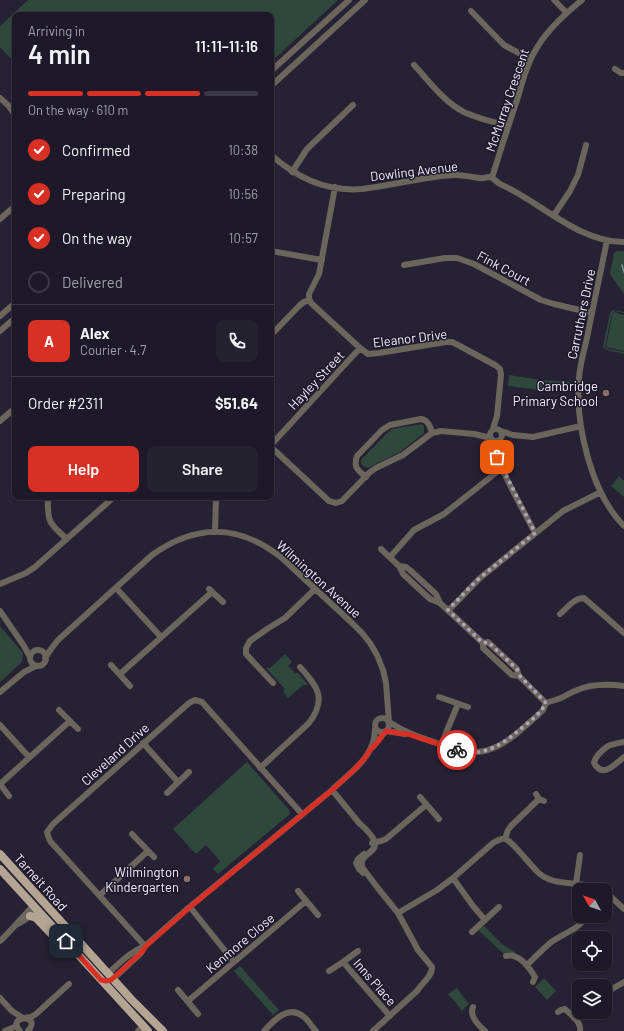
<!DOCTYPE html>
<meta charset="utf-8">
<style>
:root{--surface:#1d1928;--page:#252230;--text:#f1f3f6;--muted:#a0a0a8;--line:#3b3845;--accent:#d93025}
body{margin:0;font-family:Barlow,sans-serif;background:var(--page);color:var(--text);height:100vh;display:flex;flex-direction:column;font-size:15px;white-space:nowrap}
*{box-sizing:border-box;margin:0}
p{font-size:13px;color:var(--muted)}
.icon{flex:none;width:22px;height:22px;fill:none;stroke:currentColor;stroke-width:2;stroke-linecap:round;stroke-linejoin:round}
.map{position:relative;flex:1;overflow:hidden}
.details{position:absolute;left:12px;top:12px;width:262px;height:488px;display:flex;flex-direction:column;background:var(--surface);border-radius:8px;box-shadow:0 1px 3px #0004,0 0 0 1px var(--line)}
.details>*{flex:none}
.needle{width:26px;rotate:310deg}
.controls{position:absolute;left:572px;top:883px;display:grid;gap:8px}
.controls a{display:grid;place-items:center;width:40px;height:40px;border-radius:8px;background:var(--surface);box-shadow:0 1px 3px #0004,0 0 0 1px var(--line);font-size:20px}
.pin{position:absolute;display:grid;place-items:center;width:34px;height:34px;color:#fff;margin:-17px;border-radius:8px;box-shadow:0 2px 6px #0006}
.courier{position:absolute;display:grid;place-items:center;width:40px;height:40px;margin:-20px;border:3px solid #d93025;border-radius:50%;background:#fff;color:#222;box-shadow:0 1px 5px #0007}
.summary em{font-style:normal;font-weight:600}
.summary div{display:flex;flex-direction:column-reverse}
.summary{display:flex;align-items:center;justify-content:space-between;height:68px;padding:0 16px}
h1{font-size:26px;font-weight:600;line-height:30px}
.bar{display:grid;grid-template-columns:repeat(4,1fr);gap:6px 4px;align-content:center;height:48px;padding:0 16px}
.bar i{height:5px;border-radius:3px;background:var(--line)}
.bar .current{background:var(--accent)}
.bar p{grid-column:span 4}
.line{display:flex;align-items:center;gap:10px;padding:0 16px;border-top:1px solid var(--line)}
.line div{flex:1}
.round{display:grid;place-items:center;flex:none;width:42px;height:42px;border-radius:8px;background:var(--page)}
ol{padding:0 16px;list-style:none}
li{display:flex;align-items:center;gap:12px;height:44px}
li p{margin-inline-start:auto}
li .icon{padding:4px;border-radius:50%;background:var(--accent);color:#fff;stroke-width:4}
li:last-child{color:var(--muted)}
li i{width:22px;height:22px;border:2px solid var(--line);border-radius:50%}
.cta{display:flex;gap:8px;margin-top:auto;padding:8px 16px}
.cta a{flex:1;height:46px;border-radius:8px;background:var(--accent);color:#fff;font-size:16px;font-weight:600;line-height:46px;text-align:center}
.cta a+a{background:var(--page);color:var(--text)}
.map>svg:first-child{display:block}
.green{fill:#2e493c}
.lines{fill:none;stroke-linecap:round;stroke-linejoin:round}
.stream{stroke:#7d8ea3;stroke-width:1.5}
.minor{stroke:#6c655c;stroke-width:6}
.major{stroke:#b4a492;stroke-width:8}
.done{stroke:#aba7b7;stroke-width:4;stroke-dasharray:0 7.2}
.route{stroke:#d93025;stroke-width:5}
.education-dot{fill:#8d6e63;stroke:#1e182b;stroke-width:1.5}
.labels{text-anchor:middle;dominant-baseline:central;stroke-width:3;stroke-linejoin:round;paint-order:stroke}
.street-label{font-size:13px;fill:#f2effd;stroke:#1e182b}
.poi-label{font-size:13px;fill:#f2effd;stroke:#1e182b;text-anchor:end}
</style>
<div class="map">
<svg width="624" height="1031" viewBox="0 0 624 1031">
<rect width="100%" height="100%" fill="#272135"/>
<path class="green" d="M28 0H338L271 62V15H15V63L0 47V26Z
M617 251H624V294L610 274 614 253Z
M613 310 624 312V313L615 311 612 313 605 347 608 349 624 352V354L607 350 603 347 610 313Z
M613 312 624 315V351L606 347Z
M509 375 541 380 571 382V390H540L508 386Z
M422 424 424 426V433L400 452 368 468 365 467 361 464V460L387 433 392 429Z
M619 476 624 481V497L611 486Z
M0 626 23 653 22 662 0 682Z
M285 654 292 662 288 666 295 673H298L308 685H303L288 698 283 692 285 689 266 668H270Z
M247 762 290 811V814L218 874 213 869 220 861 206 845 196 854 173 829Z
M484 926 502 944 516 953 514 955 509 952 504 954 478 930Z
M240 966 279 1010 273 1015 234 971Z
M544 978 556 991 547 1000 535 987Z
M457 988 464 998 469 1004 462 1011 456 1003 448 994Z"/>
<g class="lines">
<path class="stream" d="M622 265 624 272"/>
<path class="minor" d="M554 0 567 13
M471 11 504 45 530 59
M414 65C429 81 444 102 464 112 476 118 494 122 508 126
M615 69 621 73H624
M271 71 349 0
M271 86 365 0
M0 98 9 106 15 115
M271 155C297 178 327 192 362 189 387 186 410 180 435 177 441 176 449 175 456 175 464 175 471 177 480 178 483 179 486 177 489 177 493 177 497 183 502 185 540 202 580 243 624 242
M292 172 307 149 353 105
M492 178C500 151 509 124 518 97 523 79 528 61 538 46 549 28 566 13 582 0
M335 187 319 274 309 294V298L311 303 360 348 368 354 379 353 446 342H452L458 345 495 365 500 369 501 375 497 416 493 429
M554 215 570 191 578 175 586 145
M0 219 15 206
M607 240C601 271 594 302 588 333 585 348 580 363 579 378 575 424 591 493 624 526
M271 251 322 260
M404 265 445 258H457L474 264 541 300 554 304 592 313
M0 316 15 303
M0 331 15 318
M271 335 300 305 304 302 309 300
M0 421 15 408
M490 435a6 6 0 1 1 12 0a6 6 0 1 1-12 0Z
M501 431 513 435 533 437 581 426
M491 439C500 471 520 503 535 533
M271 445 360 348
M271 447 329 501 336 503 342 501 370 472 376 468 403 455 432 433 441 431 474 434 491 438
M366 477C358 470 353 468 357 456L382 430 390 425 421 419C428 420 430 426 432 433
M48 497C47 521 49 524 67 539
M215 532 216 497
M381 549 399 566 406 567 411 571 436 594 440 603 483 643V648L512 675 519 676
M390 557 414 530 444 514 502 468
M399 566 403 574 430 599 440 603
M0 584 26 573 35 567 114 497
M116 588 161 637
M209 589 223 602
M0 611 24 646 30 657
M448 611 480 578 563 511 601 492
M560 614C567 608 574 598 584 598L624 633
M483 643 488 642 517 669 519 676 546 703
M30 658a8 8 0 1 1 16 0a8 8 0 1 1-16 0Z
M45 658 51 649 58 640 152 555C197 523 240 524 283 559L352 623 362 633 370 643 377 655 383 670 386 683 389 722
M111 665 130 686
M120 674 212 592
M273 683 246 654V648L250 641 267 629 285 618 315 589
M0 692 24 672 36 666
M439 697 468 707
M59 710 78 729
M375 725a7 7 0 1 1 14 0a7 7 0 1 1-14 0Z
M389 722C406 733 421 738 440 744 456 750 473 756 491 749 510 742 525 726 540 713L543 710 546 703C551 701 556 700 561 698 565 696 570 693 575 691 590 684 608 684 624 686
M0 725 29 757
M386 731 405 734
M624 742C619 743 613 744 608 746 602 750 595 757 594 763 603 779 615 764 624 757
M143 743 178 782
M441 745 458 704
M373 747 385 732
M260 768 309 723C327 699 318 687 300 667
M332 790 360 824
M167 793 189 772
M536 794 539 799 544 801
M9 796 0 784 70 721
M420 797 439 819
M358 822C396 855 358 848 362 867L377 887 398 913 418 950 432 967C433 976 421 984 416 992
M132 834 154 857
M505 839 508 830 511 826 539 799
M372 843 381 841 386 839 426 805
M363 873 359 869 356 863 358 859 364 854
M453 878 473 906 485 920
M576 884 580 855
M298 891 318 915
M605 893 609 895 624 909
M100 895 148 851
M190 907 234 962
M398 913 437 890 453 878 493 843C497 841 501 838 505 839 512 840 532 868 540 874 552 884 569 882 584 885 589 886 594 888 599 890
M18 924 25 920 37 910
M472 932 499 907
M0 941C12 930 22 917 33 906
M145 946 50 841 48 836 47 832 53 824 189 703 195 700 202 702 302 814
M506 956C518 953 529 967 535 977L533 982
M343 962 390 1016
M527 965C534 958 542 950 550 943 563 933 577 931 587 916
M329 971 343 962 358 951
M108 973C120 963 131 951 145 946L187 909 332 790C346 776 365 764 372 745 374 740 375 734 375 729
M113 979 141 953 145 946
M178 990 198 1014
M605 993 624 982
M0 998 12 1011 23 1018
M188 1001 306 901
M473 1007C469 1016 478 1025 485 1031
M558 1012 561 1010 565 1009C571 1015 582 1022 580 1031
M25 1018 31 1017 36 1014 69 984
M574 1018 582 1012
M5 1031 17 1026
M20 1031C5 1015 43 1014 28 1031
M138 1031 143 1026
M264 1031C274 1020 289 1004 304 1017 309 1021 312 1027 316 1031
M373 1031 418 990"/>
<path class="major" d="M0 854 131 999 163 1031
M0 869 148 1031
M30 916 34 917 37 919 58 941"/>
</g>
<g class="lines">
<path class="done" d="M457 750C484 758 503 744 523 727 533 719 540 714 546 703L520 676 517 669 488 642 483 643 448 610 476 581 535 533 497 457"/>
<path class="route" d="M66 941 101 980 106 981 111 980 141 953 146 946 190 907 332 790 354 770 365 758 370 750 376 744 386 731 404 734H408L457 750"/>
</g>
<g class="education-dot">
<circle cx="606" cy="393" r="4"/>
<circle cx="187" cy="879" r="4"/>
</g>
<g class="labels">
<g class="street-label">
<text transform="translate(507 100) rotate(-71)">McMurray Crescent</text>
<text transform="translate(414 171) rotate(-7)">Dowling Avenue</text>
<text transform="translate(504 268) rotate(28)">Fink Court</text>
<text transform="translate(581 314) rotate(-78)">Carruthers Drive</text>
<text transform="translate(410 338) rotate(-7)">Eleanor Drive</text>
<text transform="translate(316 380) rotate(-47)">Hayley Street</text>
<text transform="translate(319 579) rotate(42)">Wilmington Avenue</text>
<text transform="translate(115 754) rotate(-42)">Cleveland Drive</text>
<text transform="translate(41 882) rotate(48)">Tarneit Road</text>
<text transform="translate(240 943) rotate(-40)">Kenmore Close</text>
<text transform="translate(375 982) rotate(49)">Inns Place</text>
</g>
<g class="poi-label">
<text x="598" y="386">Cambridge<tspan x="598" dy="15">Primary School</tspan></text>
<text x="179" y="872">Wilmington<tspan x="179" dy="15">Kindergarten</tspan></text>
</g>
</g>
</svg>
<div class="controls">
<a><svg class="needle" viewBox="-14 -14 28 28"><path d="M0-13l5 13h-10z" fill="#e53935"/><path d="M0 13l5-13h-10z" fill="#a0a0a8"/></svg></a>
<a><svg class="icon" aria-label="locate" viewBox="0 0 24 24"><circle cx="12" cy="12" r="6"/><path d="M12 2v4M12 18v4M2 12h4M18 12h4"/></svg></a>
<a><svg class="icon" aria-label="layers" viewBox="0 0 24 24"><path d="M12 4l9 5-9 5-9-5zM3 14l9 5 9-5"/></svg></a>
</div>
<div class="pin" style="left:497px;top:457px;background:#ea580c"><svg class="icon" aria-label="bag" viewBox="0 0 24 24"><path d="M5 8h14l-1 12H6zM9 8a3 3 0 0 1 6 0"/></svg></div>
<div class="pin" style="left:66px;top:941px;background:#1f2937"><svg class="icon" aria-label="home" viewBox="0 0 24 24"><path d="M3 11l9-7 9 7M6 9v11h12V9"/></svg></div>
<div class="courier" style="left:457px;top:750px"><svg class="icon" aria-label="bike" viewBox="0 0 24 24"><circle cx="6" cy="16" r="4"/><circle cx="18" cy="16" r="4"/><path d="M6 16l4-8h5l3 8M10 8l3 8H6M13 5h3"/></svg></div>
<section class="details">
<div class="summary"><div><h1>4 min</h1><p>Arriving in</p></div><em>11:11–11:16</em></div>
<div class="bar"><i class="current"></i><i class="current"></i><i class="current"></i><i></i><p>On the way · 610 m</p></div>
<ol>
<li><svg class="icon" aria-label="check" viewBox="0 0 24 24"><path d="M5 12l5 5 9-10"/></svg>Confirmed<p>10:38</p></li>
<li><svg class="icon" aria-label="check" viewBox="0 0 24 24"><path d="M5 12l5 5 9-10"/></svg>Preparing<p>10:56</p></li>
<li><svg class="icon" aria-label="check" viewBox="0 0 24 24"><path d="M5 12l5 5 9-10"/></svg>On the way<p>10:57</p></li>
<li><i></i>Delivered</li>
</ol>
<div class="line" style="height:72px"><b class="round" style="background:var(--accent);color:#fff">A</b><div><b>Alex</b><p>Courier · 4.7</p></div><a class="round"><svg class="icon" aria-label="phone" viewBox="0 0 24 24"><path d="M5 4h4l2 5-3 2q2 4 5 5l2-3 5 2v4C11 20 4 13 5 4z"/></svg></a></div>
<div class="line" style="height:52px"><div>Order #2311</div><b>$51.64</b></div>
<div class="cta"><a>Help</a><a>Share</a></div>
</section>
</div>
